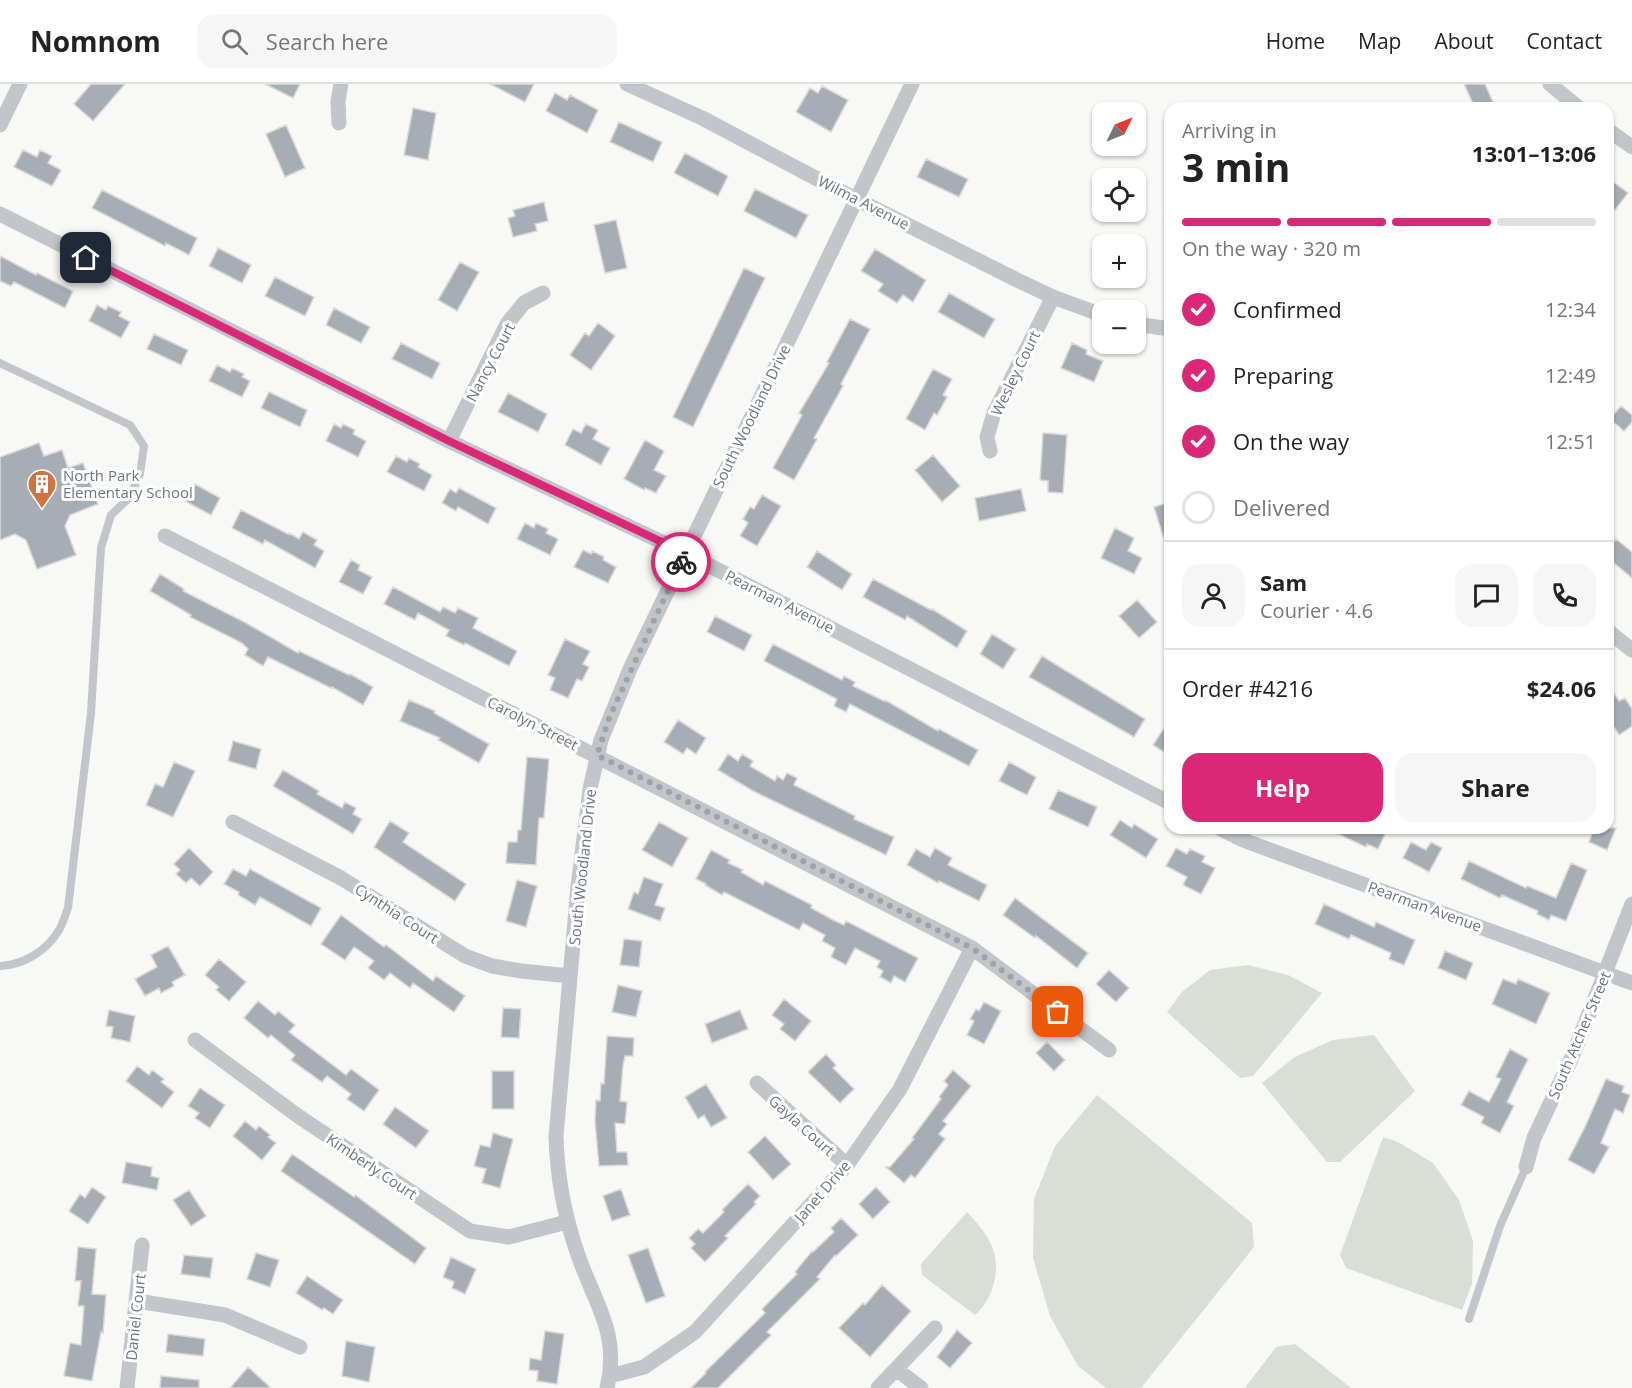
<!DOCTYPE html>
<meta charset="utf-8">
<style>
:root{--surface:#fff;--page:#f6f6f6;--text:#222;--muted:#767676;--line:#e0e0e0;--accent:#db2777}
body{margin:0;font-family:"Open Sans",sans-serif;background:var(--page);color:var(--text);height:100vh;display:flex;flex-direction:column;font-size:22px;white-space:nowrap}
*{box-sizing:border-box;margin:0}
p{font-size:20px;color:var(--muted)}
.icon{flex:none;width:33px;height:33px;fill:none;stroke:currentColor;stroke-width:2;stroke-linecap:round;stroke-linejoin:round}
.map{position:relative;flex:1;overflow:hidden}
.side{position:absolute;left:1164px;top:18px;width:450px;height:732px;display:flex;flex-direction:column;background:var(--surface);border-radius:18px;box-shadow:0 2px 4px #0004}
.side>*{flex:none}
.needle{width:39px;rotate:47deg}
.tools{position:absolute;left:1092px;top:18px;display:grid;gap:12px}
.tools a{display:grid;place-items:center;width:54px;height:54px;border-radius:12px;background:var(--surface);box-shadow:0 2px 4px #0004;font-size:30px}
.pin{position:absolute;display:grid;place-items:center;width:51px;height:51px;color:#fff;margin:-26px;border-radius:12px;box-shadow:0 3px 9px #0006}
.courier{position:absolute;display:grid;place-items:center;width:60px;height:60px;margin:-30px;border:4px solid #db2777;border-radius:50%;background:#fff;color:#222;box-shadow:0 2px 8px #0007}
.overview em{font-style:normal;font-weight:700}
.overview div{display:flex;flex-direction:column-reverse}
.overview{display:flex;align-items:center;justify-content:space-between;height:102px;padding:0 18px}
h1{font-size:39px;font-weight:700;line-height:45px}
.bar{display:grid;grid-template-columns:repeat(4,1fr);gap:9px 6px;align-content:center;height:72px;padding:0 18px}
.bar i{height:8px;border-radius:4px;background:var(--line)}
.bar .current{background:var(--accent)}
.bar p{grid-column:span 4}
.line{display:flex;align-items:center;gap:15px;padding:0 18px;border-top:2px solid var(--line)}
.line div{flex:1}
.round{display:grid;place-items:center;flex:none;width:63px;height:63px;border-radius:18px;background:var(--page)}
ol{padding:0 18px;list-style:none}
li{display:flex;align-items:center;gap:18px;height:66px}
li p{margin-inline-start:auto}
li .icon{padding:6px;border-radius:50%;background:var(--accent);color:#fff;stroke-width:4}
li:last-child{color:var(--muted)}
li i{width:33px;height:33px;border:3px solid var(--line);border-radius:50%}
.primary-button{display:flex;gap:12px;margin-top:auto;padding:12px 18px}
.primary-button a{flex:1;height:69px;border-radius:18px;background:var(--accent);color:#fff;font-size:24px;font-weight:700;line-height:69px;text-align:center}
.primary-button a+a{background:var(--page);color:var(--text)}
header{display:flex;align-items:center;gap:36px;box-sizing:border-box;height:84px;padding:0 30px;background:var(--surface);border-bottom:2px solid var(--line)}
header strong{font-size:28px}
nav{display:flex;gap:33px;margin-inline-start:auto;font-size:21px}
.search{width:420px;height:54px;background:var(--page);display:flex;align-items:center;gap:15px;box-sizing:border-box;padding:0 21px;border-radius:18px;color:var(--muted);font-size:22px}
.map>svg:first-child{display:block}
.green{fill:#d9ded7}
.building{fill:#a7adb4;stroke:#d9dad8;stroke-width:1.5}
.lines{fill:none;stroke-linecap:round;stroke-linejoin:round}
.service{stroke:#c2c5c9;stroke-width:8}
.minor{stroke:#c2c5c9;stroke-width:15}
.done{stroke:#9ca3ab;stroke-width:6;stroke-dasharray:0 10.8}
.route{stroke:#db2777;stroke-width:8}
.labels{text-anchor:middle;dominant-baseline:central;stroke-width:6;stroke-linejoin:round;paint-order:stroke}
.street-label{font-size:15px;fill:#6b7583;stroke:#fff}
.poi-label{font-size:15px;fill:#6b7583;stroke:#fff;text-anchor:start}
</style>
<header>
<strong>Nomnom</strong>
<div class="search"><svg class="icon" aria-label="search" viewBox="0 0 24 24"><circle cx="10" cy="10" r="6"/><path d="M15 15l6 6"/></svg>Search here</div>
<nav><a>Home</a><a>Map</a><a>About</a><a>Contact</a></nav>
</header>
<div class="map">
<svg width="1632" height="1304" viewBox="0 0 1632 1304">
<rect width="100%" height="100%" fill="#f8f8f6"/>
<path class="green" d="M1248 881 1288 891 1322 909 1253 992 1240 994 1167 928 1182 908 1210 886Z
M1374 951 1415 1007 1340 1078H1327L1262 999 1295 973 1333 956Z
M1097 1011 1252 1139 1254 1163 1141 1304H1106L1078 1282 1050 1232 1033 1174 1034 1115 1055 1062Z
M1383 1053 1398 1058 1433 1079 1459 1116 1473 1157 1472 1200 1462 1226 1346 1184 1340 1171Z
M967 1128C977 1139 990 1153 994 1168 1000 1189 992 1217 975 1231L922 1191 921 1180Z
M1295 1260 1351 1304H1245L1276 1263Z"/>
<path class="building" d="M91 0H125L93 37 74 20Z
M265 0H300L293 14Z
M490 0H534L525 18Z
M1464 0H1485L1493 18 1480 24H1475Z
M822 2 848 16 831 48 796 28 810 4 818 9Z
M555 9 567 16 570 11 598 26 587 49 546 27Z
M413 24 436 29 428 76 404 71Z
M619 38 662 58 653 78 610 58Z
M286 41 305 84 285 93 266 50Z
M23 66 37 73 40 66 52 72 48 79 61 86 52 102 14 83Z
M685 69 728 92 718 112 674 89Z
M926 75 968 95 959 113 917 93Z
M1608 94 1628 109 1615 126 1608 121Z
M755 105 808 131 796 154 744 127Z
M102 106 197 154 189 171 166 159 165 162 92 124Z
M544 118 548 137 535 140 537 147 513 153 508 134 515 132 513 126Z
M616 136 627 184 605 189 594 141Z
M218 164 251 181 242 199 209 182Z
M875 165 926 196 913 218 903 211 897 219 878 207 883 200 861 187Z
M0 172 36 191 37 189 73 207 65 224 14 198 11 202 0 197Z
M460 178 479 188 457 227 438 216Z
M744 184 765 194 693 343 673 333Z
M275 193 314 213 305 232 265 212Z
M949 209 995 235 984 254 938 228Z
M97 221 106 226 108 222 121 228 119 232 130 238 121 254 89 237Z
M334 224 370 243 361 259 326 241Z
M850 235 870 245 841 300 843 302 814 354 817 355 794 396 773 384 802 331 799 329 829 279 827 278Z
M598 239 615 252 591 286 570 271 585 249 589 252Z
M154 250 188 266 181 281 147 265Z
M401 259 440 279 432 295 392 275Z
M1072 259 1087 266 1086 270 1103 277 1094 298 1061 284Z
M217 281 230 288 232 284 244 290 242 293 250 297 242 313 209 297Z
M933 285 952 295 943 311 947 313 937 331 934 329 925 346 906 335Z
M269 308 307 326 300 343 261 324Z
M508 309 547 330 538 348 498 328Z
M1621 322 1632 331V338L1624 347 1610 335Z
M334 340 341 344 343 340 355 346 353 350 366 357 358 373 326 357Z
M586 340 598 346 593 355 610 364 601 381 565 361 573 345 581 349Z
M1043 349 1067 351 1063 409 1048 408V397L1040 396Z
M645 356 664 367 654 386 666 392 656 409 645 404 644 406 624 395Z
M39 359 44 372 62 366 68 384 83 379 98 420 70 431 65 442 76 471 37 485 26 456 15 450 0 456V373Z
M933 371 960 402 942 418 915 386Z
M396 372 407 378 409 374 420 380 418 383 432 391 424 407 387 388Z
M195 400 220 414 211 431 185 417Z
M459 404 496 424 488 440 458 423 456 427 442 419 450 405 456 409Z
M1021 405 1026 427 979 437 975 414Z
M762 411 781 422 757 462 740 452 748 439 743 435 750 423 754 425Z
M1170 418V465H1167L1154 423Z
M241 426 288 450 289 449 299 455 303 448 317 456 314 461 324 467 315 484 265 456 263 460 232 444Z
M525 439 534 444 536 439 548 445 546 449 558 455 550 471 517 455Z
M1115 444 1134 454 1128 467 1142 474 1134 490 1101 474Z
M1616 455 1632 468V494L1608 474V465Z
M583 466 591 470 592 467 604 473 603 476 616 483 608 499 574 483Z
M817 467 852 490 842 506 807 483Z
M351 476 360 481 358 486 372 493 363 510 339 498Z
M160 490 184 505 183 507 246 539 298 569 299 567 349 591 350 590 373 603 363 621 332 603 331 604 268 573 263 582 245 571 248 565 242 559 190 533 191 531 150 507Z
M873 495 931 526 932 525 967 547 957 564 907 532 905 536 863 513Z
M393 503 440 528 443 523 455 529 458 524 478 534 473 544 517 567 509 582 465 559 464 561 446 552 449 546 418 529 415 536 384 520Z
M1137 516 1157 538 1139 554 1119 532Z
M715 532 752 551 744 567 707 548Z
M992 550 1016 565 1003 585 980 570Z
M565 555 590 567 583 580 589 583 582 597 577 595 568 614 550 606 555 594 548 591Z
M773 560 842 596 844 592 855 598 853 602 884 617 885 616 938 647 939 645 978 666 969 682 850 620 846 628 834 622 837 615 764 577Z
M1042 572 1145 635 1134 653 1029 593Z
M1608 600 1619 617 1625 614 1632 625V642L1619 651 1608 633Z
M409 616 435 627 434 629 489 660 479 679 438 656 440 654 400 637Z
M1170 635V672L1153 661Z
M678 636 706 654 696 670 687 664 683 670 664 658Z
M233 657 261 665 256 685 228 677Z
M728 670 738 677 742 670 753 677 750 682 775 697 777 692 783 696 787 689 797 694 794 701 855 732 854 735 894 753 886 771 753 707 718 686Z
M527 673 549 675 544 734H539L536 781 506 779 508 758H517L518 746H521Z
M174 678 195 687 173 733 146 721 155 700 163 703Z
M1009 678 1036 693 1027 711 999 697Z
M283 686 319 707 317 710 342 724 345 718 356 724 353 730 362 735 353 750 273 702Z
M1058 706 1097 723 1088 743 1049 725Z
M1120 736 1132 744 1134 740 1158 755 1146 774 1110 751Z
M390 737 409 749 403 758 466 800 455 817 374 763Z
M659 738 688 754 672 783 642 766Z
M1325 744H1377L1386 748 1378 765 1367 760 1366 763Z
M1594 744H1616L1607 766 1589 758Z
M1411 758 1426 766 1431 758 1442 764 1429 788 1403 774Z
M189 764 213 788 200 802 191 794 186 799 176 790 180 786 174 780Z
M935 764 952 774 948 781 987 801 979 817 939 797 938 799 907 781 916 765 930 773Z
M1176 764 1187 770 1190 765 1205 772 1202 778 1215 784 1201 810 1183 801 1187 793 1166 782Z
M711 766 730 776 728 779 743 786 741 788 763 801 765 797 812 821 811 824 833 836 844 841 846 837 918 874 905 898 894 892 891 899 880 893 883 887 877 883 880 877 855 864 846 881 831 873 835 864 822 857 825 851 803 839 799 846 724 808 722 811 705 801 706 800 696 795Z
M1469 777 1526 804 1527 802 1556 814 1571 779 1587 786 1566 837 1551 831 1549 836 1537 830 1538 827 1502 811 1500 814 1461 795Z
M233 785 246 792 250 785 321 824 311 842 260 813 255 821 238 811 239 808 224 800Z
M644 793 663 800 655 821 665 824 660 837 628 825 634 808 638 810Z
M517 796 537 802 526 843 506 837Z
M1015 814 1088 869 1077 884 1036 852 1035 854 1003 831Z
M1324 820 1374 843 1376 838 1415 856 1404 881 1389 875 1391 869 1351 851 1349 855 1315 840Z
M341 831 384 863 386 861 433 897 436 892 465 912 454 928 413 899 410 904 390 889 384 896 368 884 374 877 354 863 345 876 321 860Z
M624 855 642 857 639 883 620 881Z
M168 862 185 891 172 898 174 902 161 909 159 904 145 912 135 895 157 883 151 871Z
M1445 867 1473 879 1466 896 1438 884Z
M219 875 246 898 229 917 216 906 219 903 205 891Z
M1109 886 1129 904 1116 918 1096 900Z
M1503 895 1516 900 1518 895 1550 909 1536 940 1492 920Z
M618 901 642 907 636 933 612 928Z
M784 915 811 937 795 957 780 945 784 940 772 931Z
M258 917 275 931 278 927 295 941 289 948 346 991 351 985 379 1006 364 1027 347 1015 351 1010 327 992 322 998 291 976 295 971 271 951 268 954 244 934Z
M984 918 1001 927 984 960 967 951 974 937 970 935 976 925 979 927Z
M503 924 521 925 519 954 501 953Z
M109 926 135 932 130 958 111 954 113 943 106 942Z
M740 926 748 945 712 959 705 940Z
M607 952 634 954 633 972H625L623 981 620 1017 627 1018 625 1040 615 1039 617 1068H627L628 1081 599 1082 595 1037 596 1016 600 1017 601 999 604 1000Z
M1047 958 1065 976 1054 987 1036 969Z
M1510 965 1528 975 1507 1018 1514 1022 1500 1049 1481 1039 1484 1033 1461 1021 1469 1007 1489 1018 1501 995 1496 993Z
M826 970 836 981 833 984 854 1005 840 1019 808 988Z
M137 982 149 991 152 986 164 995 161 998 174 1008 162 1024 126 997Z
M953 986 971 1002 943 1037 947 1040 939 1050 945 1055 915 1094 911 1091 904 1099 886 1083H890L914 1055 912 1054 941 1015 939 1013 948 1001 944 997Z
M492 987H514V1025H492Z
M1606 995 1624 1002 1622 1008 1630 1011 1623 1029 1615 1025 1601 1059 1609 1063 1594 1090 1568 1076 1585 1043Z
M706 1000 727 1034 711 1043 704 1031 698 1035 685 1013Z
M200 1004 225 1021 210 1044 195 1034 199 1029 188 1022Z
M395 1023 429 1047 416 1064 383 1040Z
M245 1037 256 1046 259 1042 270 1051 268 1053 276 1059 262 1076 233 1052Z
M493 1049 513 1055 500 1104 482 1099 486 1085 474 1082 480 1061 490 1063Z
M765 1052 791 1080 773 1096 748 1068Z
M292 1070 354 1113 355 1111 426 1164 415 1180 281 1087Z
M126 1078 152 1083 151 1092 159 1094 157 1106 122 1099Z
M748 1100 760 1112 754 1118 756 1120 725 1152 728 1154 705 1178 691 1164 695 1160 689 1154 698 1145 703 1149 724 1128 722 1126Z
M92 1103 106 1113 88 1140 69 1127 80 1110 85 1114Z
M876 1103 890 1118 873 1135 859 1120Z
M621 1105 630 1131 612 1137 603 1112Z
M189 1106 206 1132 191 1142 173 1116Z
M841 1134 858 1151 836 1172 835 1171 817 1193 820 1195 767 1248 771 1251 718 1304H691L706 1289 705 1288 765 1229 762 1225 797 1190 795 1188 812 1167 813 1168 834 1148 831 1144Z
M78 1163 96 1165 92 1210 106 1211 103 1249 101 1248 92 1297 64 1292 70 1259 81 1261 84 1222H78L81 1197H75Z
M648 1164 665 1212 646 1219 628 1171Z
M256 1169 279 1176 270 1203 247 1195Z
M184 1171 213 1174 210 1194 181 1190Z
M451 1173 476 1185 465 1210 452 1204 454 1198 443 1193Z
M307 1192 343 1216 333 1230 324 1224 322 1226 296 1209Z
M882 1201 911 1227 870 1273 839 1244 863 1219 865 1221Z
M957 1246 972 1259 950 1284 937 1273Z
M545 1247 564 1250 557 1300 537 1297 538 1287 529 1286 530 1274 541 1276Z
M168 1250 205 1255 203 1272 166 1268Z
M346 1257 375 1263 369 1298 342 1292Z
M248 1283 271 1304H230Z
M161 1292 199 1296V1304H160Z"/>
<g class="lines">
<path class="service" d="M0 279 130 341 144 362 140 390 130 413 111 431 101 464 91 629 68 824C65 831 63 840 59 846 47 867 23 881 0 882
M1469 1235 1500 1142 1526 1083"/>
<path class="minor" d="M627 0 702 34 844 109 1015 195 1053 213 1102 231
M1550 0 1579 24
M339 39 338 17 341 0
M0 41 20 0
M1608 46 1632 63
M0 130 449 357 685 469 1170 719
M1136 240 1170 245
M449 357 507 240 524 219 543 209
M990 367 987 353 994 329 1053 213
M165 452 972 864 1109 966
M1608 547 1632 566
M233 738 341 794 465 872 492 882 521 887 570 892
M1219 744 1243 756 1632 899
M195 956 298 1032 470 1147 509 1153 567 1138
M757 999 847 1081
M1526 1083 1534 1054 1572 973 1632 820
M137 1217 225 1231 300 1263
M896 1285 921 1304
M610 1292 644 1283 695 1248 847 1081 900 1005 972 864
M127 1304 142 1161
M607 1304C621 1249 593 1217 577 1168 564 1130 557 1093 556 1052L578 803 590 705 601 656 630 585 912 0
M878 1304 935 1244"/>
</g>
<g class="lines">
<path class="done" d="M681 478 610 632 597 671 972 864 1058 928"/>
<path class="route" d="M86 174 449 357 685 469 681 478"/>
</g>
<defs>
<g id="building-pin" transform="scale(1.5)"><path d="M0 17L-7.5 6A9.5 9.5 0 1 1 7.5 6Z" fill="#cd7441" stroke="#fff"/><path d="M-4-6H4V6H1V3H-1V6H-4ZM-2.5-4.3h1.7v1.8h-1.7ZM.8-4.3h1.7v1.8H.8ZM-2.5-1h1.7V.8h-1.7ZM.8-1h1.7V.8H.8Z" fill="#fff"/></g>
</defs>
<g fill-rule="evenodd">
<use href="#building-pin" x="42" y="400"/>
</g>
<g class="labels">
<g class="street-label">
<text transform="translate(864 118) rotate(27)">Wilma Avenue</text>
<text transform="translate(490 278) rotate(-62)">Nancy Court</text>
<text transform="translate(1015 289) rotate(-64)">Wesley Court</text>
<text transform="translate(751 332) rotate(-64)">South Woodland Drive</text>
<text transform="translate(780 517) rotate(27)">Pearman Avenue</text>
<text transform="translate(533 639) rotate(27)">Carolyn Street</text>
<text transform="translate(582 783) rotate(-84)">South Woodland Drive</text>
<text transform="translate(1425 822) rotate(20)">Pearman Avenue</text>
<text transform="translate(397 829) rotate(33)">Cynthia Court</text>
<text transform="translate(1579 951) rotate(-67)">South Atcher Street</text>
<text transform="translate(802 1041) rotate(42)">Gayla Court</text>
<text transform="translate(372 1082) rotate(34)">Kimberly Court</text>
<text transform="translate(822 1107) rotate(-49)">Janet Drive</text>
<text transform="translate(135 1233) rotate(-84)">Daniel Court</text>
</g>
<g class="poi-label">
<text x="63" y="391">North Park<tspan x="63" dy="17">Elementary School</tspan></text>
</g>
</g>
</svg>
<div class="tools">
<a><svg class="needle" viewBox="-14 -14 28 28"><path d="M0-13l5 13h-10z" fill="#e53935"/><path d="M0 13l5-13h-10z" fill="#767676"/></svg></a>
<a><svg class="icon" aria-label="locate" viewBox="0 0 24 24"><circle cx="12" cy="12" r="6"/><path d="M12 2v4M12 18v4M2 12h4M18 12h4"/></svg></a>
<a>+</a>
<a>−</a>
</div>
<div class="pin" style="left:1058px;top:928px;background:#ea580c"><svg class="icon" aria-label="bag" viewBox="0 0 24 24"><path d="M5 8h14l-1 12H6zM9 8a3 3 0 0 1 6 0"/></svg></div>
<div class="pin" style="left:86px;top:174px;background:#1f2937"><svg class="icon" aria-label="home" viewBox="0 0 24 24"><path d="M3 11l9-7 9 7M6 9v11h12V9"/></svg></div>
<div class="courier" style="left:681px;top:478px"><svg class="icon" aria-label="bike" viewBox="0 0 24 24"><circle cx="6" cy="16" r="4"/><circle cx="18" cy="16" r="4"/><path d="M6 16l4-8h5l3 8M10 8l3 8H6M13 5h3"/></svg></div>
<section class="side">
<div class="overview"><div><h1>3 min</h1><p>Arriving in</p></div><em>13:01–13:06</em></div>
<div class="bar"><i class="current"></i><i class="current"></i><i class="current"></i><i></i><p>On the way · 320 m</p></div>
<ol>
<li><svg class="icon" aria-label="check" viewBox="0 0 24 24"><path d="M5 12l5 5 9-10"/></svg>Confirmed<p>12:34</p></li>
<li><svg class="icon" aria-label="check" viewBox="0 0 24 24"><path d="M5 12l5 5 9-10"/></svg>Preparing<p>12:49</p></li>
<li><svg class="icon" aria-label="check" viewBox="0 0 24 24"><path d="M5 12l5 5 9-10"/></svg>On the way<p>12:51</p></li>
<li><i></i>Delivered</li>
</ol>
<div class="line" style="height:108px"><a class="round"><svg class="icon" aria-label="person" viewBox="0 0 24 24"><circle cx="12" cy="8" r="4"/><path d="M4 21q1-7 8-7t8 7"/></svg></a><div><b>Sam</b><p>Courier · 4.6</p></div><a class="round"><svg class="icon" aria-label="chat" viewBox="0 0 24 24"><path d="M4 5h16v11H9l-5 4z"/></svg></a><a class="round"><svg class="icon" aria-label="phone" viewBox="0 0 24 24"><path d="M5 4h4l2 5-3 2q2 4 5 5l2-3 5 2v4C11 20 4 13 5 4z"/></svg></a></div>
<div class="line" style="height:78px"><div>Order #4216</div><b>$24.06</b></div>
<div class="primary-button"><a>Help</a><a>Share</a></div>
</section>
</div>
